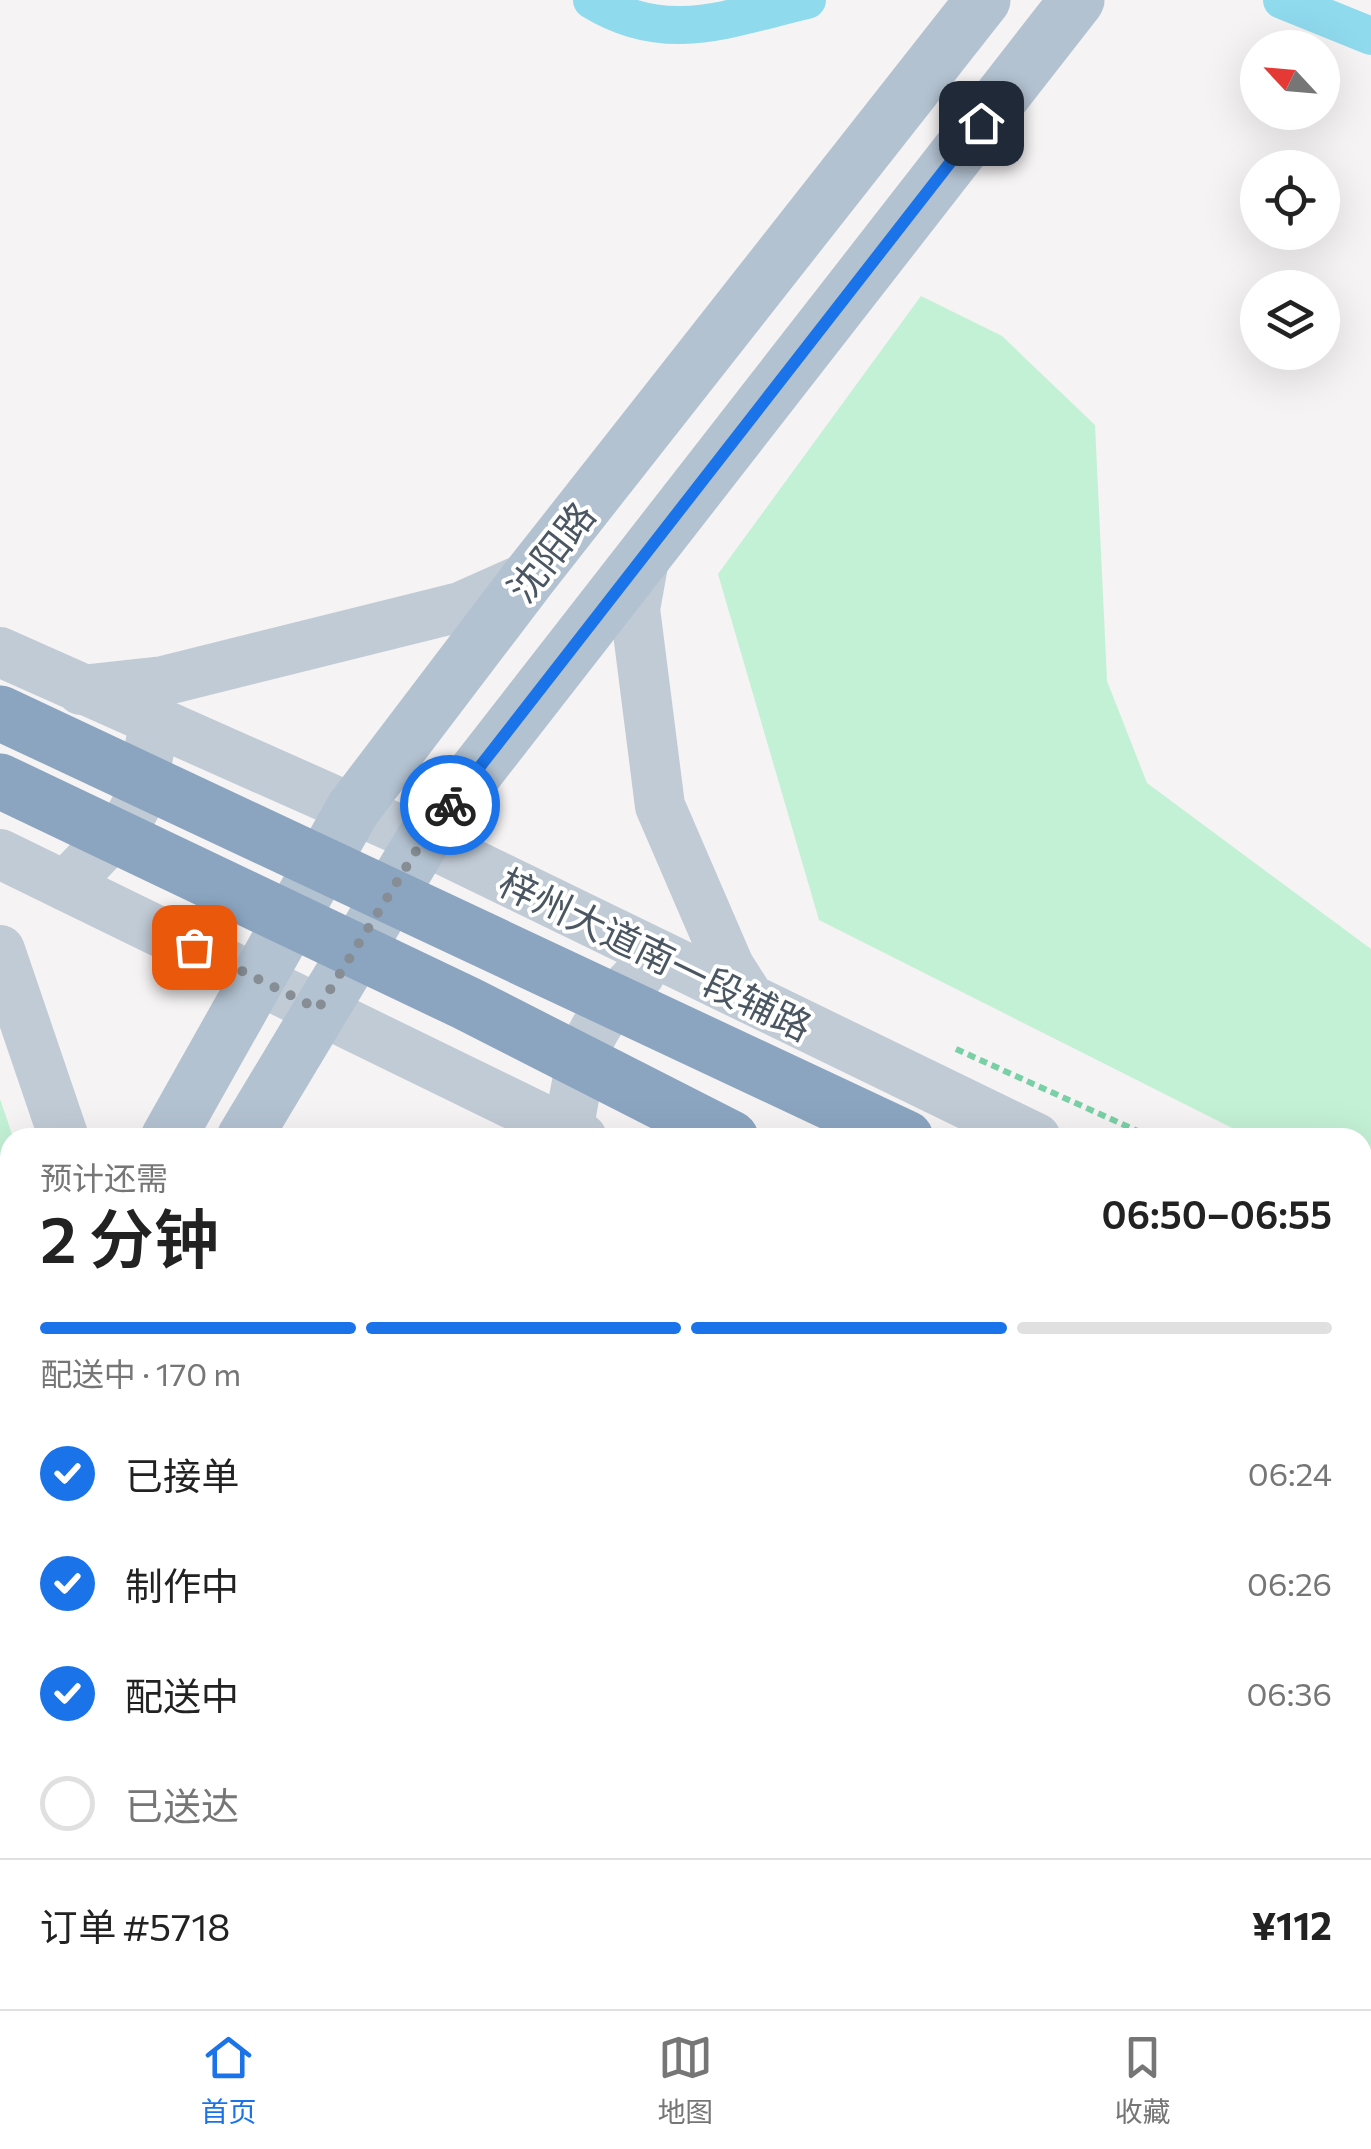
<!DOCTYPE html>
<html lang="zh">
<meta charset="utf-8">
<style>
:root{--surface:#fff;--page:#f2f2f2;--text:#222;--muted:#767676;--line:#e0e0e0;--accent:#1a73e8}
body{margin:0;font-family:Commissioner,"Noto Sans SC",sans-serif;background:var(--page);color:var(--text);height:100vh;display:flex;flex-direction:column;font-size:38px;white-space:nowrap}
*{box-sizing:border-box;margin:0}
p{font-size:32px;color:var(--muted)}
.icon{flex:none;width:55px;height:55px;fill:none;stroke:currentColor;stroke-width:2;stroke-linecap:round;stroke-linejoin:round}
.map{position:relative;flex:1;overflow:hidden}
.side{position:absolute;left:0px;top:1128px;width:1372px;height:882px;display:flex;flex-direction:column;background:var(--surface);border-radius:30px 30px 0 0;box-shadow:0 10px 40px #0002}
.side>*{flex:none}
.needle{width:65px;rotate:296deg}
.controls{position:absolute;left:1240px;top:30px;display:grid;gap:20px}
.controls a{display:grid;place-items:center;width:100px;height:100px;border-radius:50%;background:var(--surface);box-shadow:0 10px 40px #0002;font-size:50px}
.pin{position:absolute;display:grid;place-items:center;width:85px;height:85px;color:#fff;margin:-42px;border-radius:20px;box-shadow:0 5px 15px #0006}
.courier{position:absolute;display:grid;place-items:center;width:100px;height:100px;margin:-50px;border:8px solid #1a73e8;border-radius:50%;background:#fff;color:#222;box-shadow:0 2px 12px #0007}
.head em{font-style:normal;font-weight:600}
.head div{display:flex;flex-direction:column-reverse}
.head{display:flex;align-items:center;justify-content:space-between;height:170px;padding:0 40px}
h1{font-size:65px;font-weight:600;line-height:75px}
.bar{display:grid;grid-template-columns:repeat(4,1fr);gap:15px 10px;align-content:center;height:120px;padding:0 40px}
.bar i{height:12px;border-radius:8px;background:var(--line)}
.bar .active{background:var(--accent)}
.bar p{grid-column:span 4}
.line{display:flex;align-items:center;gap:25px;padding:0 40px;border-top:2px solid var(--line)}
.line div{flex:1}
ol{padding:0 40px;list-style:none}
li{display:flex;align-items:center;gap:30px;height:110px}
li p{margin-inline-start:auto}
li .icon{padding:10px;border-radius:50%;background:var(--accent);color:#fff;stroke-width:4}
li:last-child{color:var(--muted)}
li i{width:55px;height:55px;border:5px solid var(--line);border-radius:50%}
.tab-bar{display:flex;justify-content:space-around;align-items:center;height:140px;border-top:2px solid var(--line);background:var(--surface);font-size:28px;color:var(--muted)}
.tab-bar a{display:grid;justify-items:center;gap:5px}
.tab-bar .active{color:var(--accent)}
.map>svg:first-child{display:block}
.green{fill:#c3f1d5}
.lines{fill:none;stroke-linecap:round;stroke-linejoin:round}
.canal{stroke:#90daee;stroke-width:38}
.path{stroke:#7ad0a6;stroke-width:6;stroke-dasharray:8 5;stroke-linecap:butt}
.secondary{stroke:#c1cbd6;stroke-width:50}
.primary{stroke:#b3c2d1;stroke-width:55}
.highway{stroke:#8ba5c1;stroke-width:55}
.done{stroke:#868d94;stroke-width:10;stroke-dasharray:0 18}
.route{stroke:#1a73e8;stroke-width:12}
.labels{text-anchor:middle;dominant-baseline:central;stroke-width:8;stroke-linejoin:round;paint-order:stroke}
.street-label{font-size:38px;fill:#4a5661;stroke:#fff}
</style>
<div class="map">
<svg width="1371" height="2009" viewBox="0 0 1371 2009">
<rect width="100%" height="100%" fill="#f5f3f3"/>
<path class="green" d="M921 296 1002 336 1095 425 1107 681 1147 783 1371 949V1199L1363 1194 1362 1138 1250 1137 819 920 718 574Z
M0 1099 13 1137 10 1311 0 1330Z
M1363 1566 1371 1570V2009H0V1737L10 1717V2000H1362Z"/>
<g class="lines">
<path class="canal" d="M592 0C667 46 728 18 807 0
M1282 0 1371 36"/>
<path class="path" d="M956 1049 1153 1138
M1362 1233 1371 1236
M397 2000 399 2009
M750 2003 789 2009
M591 2009 592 2000
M798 2009 799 2000"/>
<path class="secondary" d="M645 554 635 609 660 806 729 966 750 999
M0 652 423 840 1036 1138
M81 690 163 681 460 607 530 576
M0 854 582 1138
M65 886 129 819 141 796 151 740
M0 950 64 1138
M568 1131C583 1051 581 1033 640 974
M1362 1296 1371 1300
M1362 1518 1371 1522"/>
<path class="primary" d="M168 1138 353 809 530 576 983 0
M244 1138 423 840 1077 0
M0 1462 10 1442
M0 1593 10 1573"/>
<path class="highway" d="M0 713 906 1138
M0 781 466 1003 731 1138
M1362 1353 1371 1357
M1362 1460 1371 1464"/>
</g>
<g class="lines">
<path class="done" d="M194 947 318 1009 423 840 450 805"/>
<path class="route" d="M450 805 981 123"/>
</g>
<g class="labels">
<g class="street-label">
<text transform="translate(550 551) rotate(-52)">沈阳路</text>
<text transform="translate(656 953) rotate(26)">梓州大道南一段辅路</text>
</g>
</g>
</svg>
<div class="controls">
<a><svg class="needle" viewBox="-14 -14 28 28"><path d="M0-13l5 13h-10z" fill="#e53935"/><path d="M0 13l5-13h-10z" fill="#767676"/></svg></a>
<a><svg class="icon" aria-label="locate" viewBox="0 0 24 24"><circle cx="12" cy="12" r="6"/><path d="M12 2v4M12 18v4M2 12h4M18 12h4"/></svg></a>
<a><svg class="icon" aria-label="layers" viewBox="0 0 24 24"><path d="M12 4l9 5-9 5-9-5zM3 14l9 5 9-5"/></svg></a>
</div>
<div class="pin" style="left:194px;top:947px;background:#ea580c"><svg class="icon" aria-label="bag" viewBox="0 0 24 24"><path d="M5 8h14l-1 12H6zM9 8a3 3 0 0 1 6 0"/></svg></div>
<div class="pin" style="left:981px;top:123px;background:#1f2937"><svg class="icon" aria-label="home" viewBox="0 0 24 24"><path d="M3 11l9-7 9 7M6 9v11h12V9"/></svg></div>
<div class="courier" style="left:450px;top:805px"><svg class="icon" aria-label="bike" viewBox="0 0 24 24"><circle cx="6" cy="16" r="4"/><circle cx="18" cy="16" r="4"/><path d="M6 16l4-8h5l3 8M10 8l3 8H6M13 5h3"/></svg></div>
<section class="side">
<div class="head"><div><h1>2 分钟</h1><p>预计还需</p></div><em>06:50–06:55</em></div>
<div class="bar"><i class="active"></i><i class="active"></i><i class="active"></i><i></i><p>配送中 · 170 m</p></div>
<ol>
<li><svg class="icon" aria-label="check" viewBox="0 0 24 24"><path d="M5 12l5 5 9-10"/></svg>已接单<p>06:24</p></li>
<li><svg class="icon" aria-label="check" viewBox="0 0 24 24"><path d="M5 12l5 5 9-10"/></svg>制作中<p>06:26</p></li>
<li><svg class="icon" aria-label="check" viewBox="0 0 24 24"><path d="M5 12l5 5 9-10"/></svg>配送中<p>06:36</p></li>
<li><i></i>已送达</li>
</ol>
<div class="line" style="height:130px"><div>订单 #5718</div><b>¥112</b></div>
</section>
</div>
<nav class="tab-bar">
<a class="active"><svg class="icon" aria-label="home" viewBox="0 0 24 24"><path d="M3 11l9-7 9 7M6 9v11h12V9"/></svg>首页</a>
<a><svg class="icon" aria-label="map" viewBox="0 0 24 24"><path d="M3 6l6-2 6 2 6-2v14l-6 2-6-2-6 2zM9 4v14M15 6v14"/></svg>地图</a>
<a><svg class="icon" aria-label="saved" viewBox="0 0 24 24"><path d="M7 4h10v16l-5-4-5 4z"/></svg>收藏</a>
</nav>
